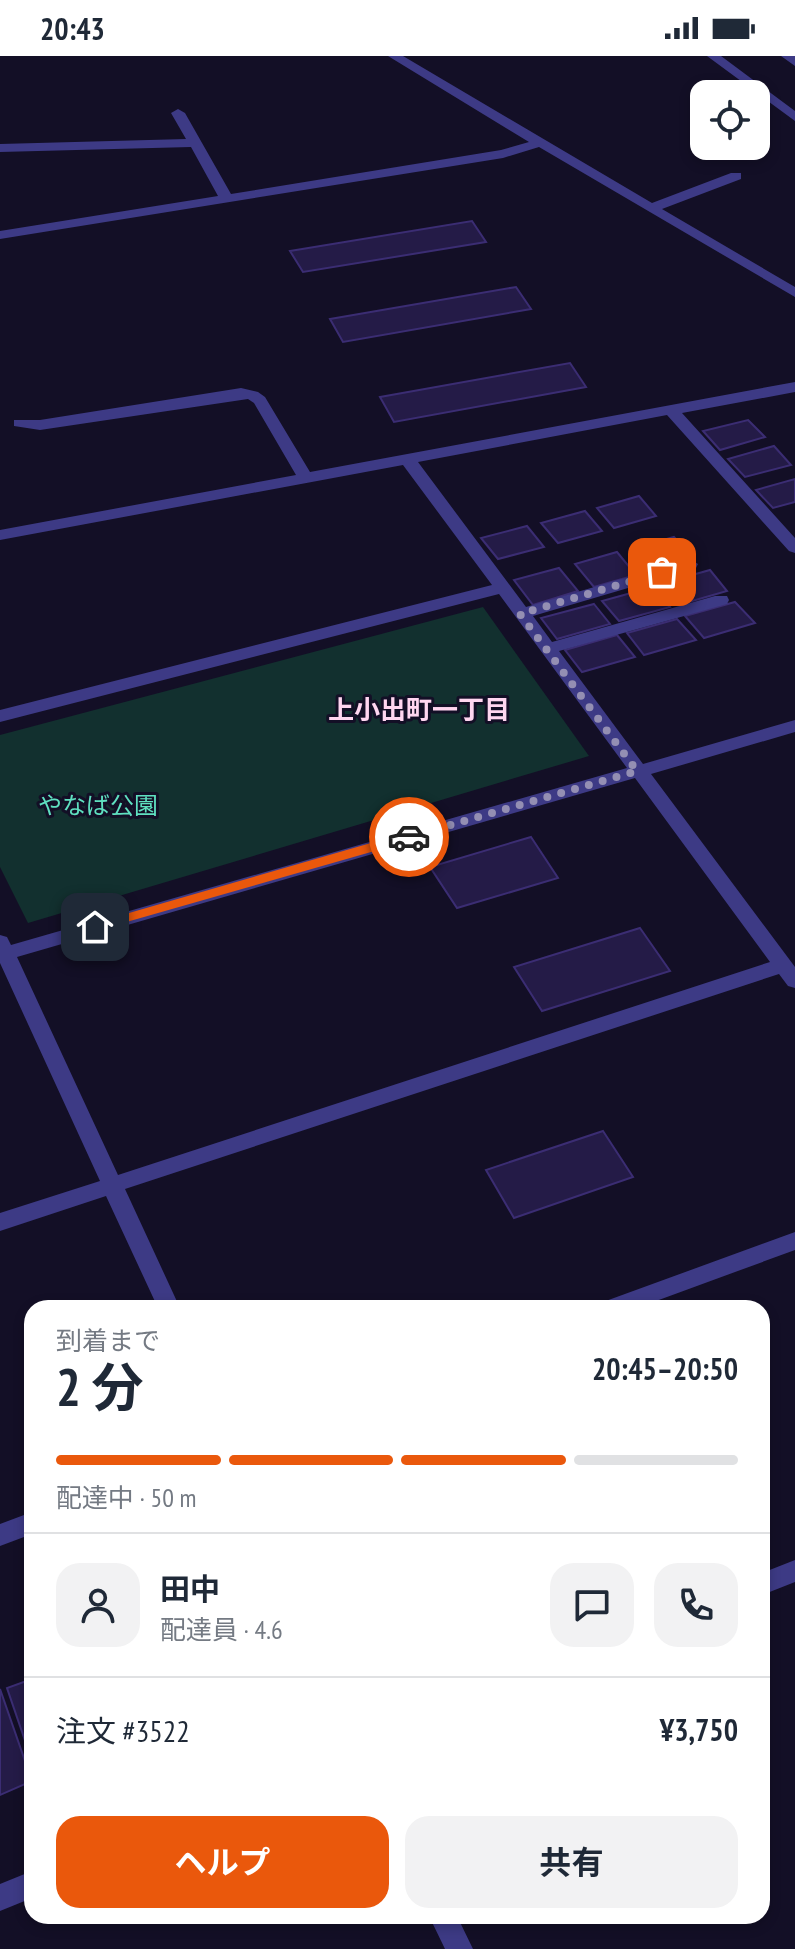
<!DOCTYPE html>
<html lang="ja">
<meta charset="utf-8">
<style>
:root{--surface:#fff;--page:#f2f2f3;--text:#1f2937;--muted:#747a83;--line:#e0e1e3;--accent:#ea580c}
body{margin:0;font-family:"PT Sans Narrow","Noto Sans JP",sans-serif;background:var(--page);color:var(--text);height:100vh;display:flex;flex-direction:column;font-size:30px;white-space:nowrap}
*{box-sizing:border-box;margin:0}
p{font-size:26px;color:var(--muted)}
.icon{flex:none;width:44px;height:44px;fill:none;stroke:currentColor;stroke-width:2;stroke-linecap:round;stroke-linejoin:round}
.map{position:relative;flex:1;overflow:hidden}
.details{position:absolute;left:24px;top:1244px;width:746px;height:624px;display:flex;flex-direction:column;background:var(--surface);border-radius:24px;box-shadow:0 4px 12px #0003}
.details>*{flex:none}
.tools{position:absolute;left:690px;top:24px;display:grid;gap:16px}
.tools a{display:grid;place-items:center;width:80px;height:80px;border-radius:16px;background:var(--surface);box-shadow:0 4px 12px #0003;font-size:40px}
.pin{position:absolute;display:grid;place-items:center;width:68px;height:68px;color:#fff;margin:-34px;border-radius:16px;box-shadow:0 4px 12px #0006}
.courier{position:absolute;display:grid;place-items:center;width:80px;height:80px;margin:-40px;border:6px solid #ea580c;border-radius:50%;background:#fff;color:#222;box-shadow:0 2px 10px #0007}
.summary em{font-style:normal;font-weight:700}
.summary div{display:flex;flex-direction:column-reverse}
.summary{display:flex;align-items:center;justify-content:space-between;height:136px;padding:0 32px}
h1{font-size:52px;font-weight:700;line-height:60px}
.bar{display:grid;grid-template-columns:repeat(4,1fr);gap:12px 8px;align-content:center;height:96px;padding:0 32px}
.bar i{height:10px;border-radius:6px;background:var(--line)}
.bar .on{background:var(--accent)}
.bar p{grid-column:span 4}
.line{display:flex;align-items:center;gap:20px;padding:0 32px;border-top:2px solid var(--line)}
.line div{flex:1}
.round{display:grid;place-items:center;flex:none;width:84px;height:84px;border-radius:24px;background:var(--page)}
.cta{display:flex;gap:16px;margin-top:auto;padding:16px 32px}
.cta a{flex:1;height:92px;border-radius:24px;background:var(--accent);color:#fff;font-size:32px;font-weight:700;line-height:92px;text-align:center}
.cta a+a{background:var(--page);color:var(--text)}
.status{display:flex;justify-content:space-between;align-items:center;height:56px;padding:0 40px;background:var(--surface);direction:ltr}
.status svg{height:22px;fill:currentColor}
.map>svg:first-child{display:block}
.green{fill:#12302f}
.building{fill:#241b47;stroke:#3b2d73;stroke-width:2}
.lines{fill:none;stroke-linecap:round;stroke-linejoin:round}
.minor{fill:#3d3a85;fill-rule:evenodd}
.route{fill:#ea580c}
.done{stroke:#948fb3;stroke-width:8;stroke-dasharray:0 14.4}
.labels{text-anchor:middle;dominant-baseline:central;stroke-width:6;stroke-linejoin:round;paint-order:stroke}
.park-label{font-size:24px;fill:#5fe0c0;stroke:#130f26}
.neighbourhood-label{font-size:26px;font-weight:bold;fill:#ffd6f0;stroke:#130f26}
</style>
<div class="status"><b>20:43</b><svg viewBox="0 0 49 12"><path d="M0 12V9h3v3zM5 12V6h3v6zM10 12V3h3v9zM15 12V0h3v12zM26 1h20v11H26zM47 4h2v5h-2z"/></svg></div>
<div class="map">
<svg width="795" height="1893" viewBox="0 0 795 1893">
<rect width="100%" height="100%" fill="#130f26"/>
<path class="green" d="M483 551 589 700 28 867 0 811V679Z"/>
<path class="building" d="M472 165 486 186 303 216 290 195Z
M516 231 531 253 343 286 330 263Z
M570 307 586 331 394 366 380 341Z
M748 364 765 381 720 394 703 375Z
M774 390 791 409 745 421 728 403Z
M795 423V446L773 452 756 434Z
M639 440 656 460 614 472 597 452Z
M585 455 602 475 558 487 541 467Z
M527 470 544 491 498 503 481 482Z
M674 481 694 503 650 515 631 493Z
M617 496 636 519 594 531 575 508Z
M559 512 578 535 533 549 514 524Z
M710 514 727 535 678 549 660 528Z
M653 531 670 551 619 565 602 545Z
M735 546 755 567 704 582 685 560Z
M594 548 610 568 557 583 541 562Z
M677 563 696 584 644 599 627 577Z
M617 579 635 601 582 616 565 594Z
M531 781 558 822 457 852 430 811Z
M640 872 670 915 542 955 514 911Z
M603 1075 633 1121 514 1162 486 1114Z
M32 1623V1705L7 1632Z
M0 1633 32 1725 0 1739Z"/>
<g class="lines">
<path class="minor" d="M388 0H403L652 147 731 117H741V123L662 153 795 231V241L539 91 503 102 0 183V175L218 140 191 91 0 96V88L186 83 171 57 178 53 185 57 231 138 501 94 529 86Z
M707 0H721L795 55V65Z
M781 0H795V10Z
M795 326V336L682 357 795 482V497L789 495 667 359 418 406 526 551 690 503 698 508 696 512 533 560 552 586 715 540H727L729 544 727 548 559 595 643 708 795 664V676L651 718 795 911V932L788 930 779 918 125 1133 180 1252H158L106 1140 0 1175V1157L100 1125 0 907V879L7 881 11 889 627 712 499 538 0 666V654L492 529 403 409 0 484V474L296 419 254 347 248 343 40 374 14 370V364H40L241 332 258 336 265 341 310 416ZM635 722 770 906 118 1119 17 901Z
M795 1176V1194L637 1252H600L603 1246Z
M32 1456V1478L0 1490V1468Z
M795 1504V1526L762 1539V1517Z
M32 1815V1842L0 1855V1828Z
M429 1860H457L473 1893H445Z"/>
</g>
<path class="route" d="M409 776 415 781 413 784 95 875 89 871 91 868Z"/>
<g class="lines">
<path class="done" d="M409 781 637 715 520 558 662 516"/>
</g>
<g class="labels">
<g class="park-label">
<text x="98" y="749">やなば公園</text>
</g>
<g class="neighbourhood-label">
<text x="419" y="653">上小出町一丁目</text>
</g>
</g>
</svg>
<div class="tools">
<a><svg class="icon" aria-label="locate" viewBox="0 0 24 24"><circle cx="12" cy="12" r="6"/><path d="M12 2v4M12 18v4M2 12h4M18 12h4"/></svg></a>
</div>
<div class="pin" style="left:662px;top:516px;background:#ea580c"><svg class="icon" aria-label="bag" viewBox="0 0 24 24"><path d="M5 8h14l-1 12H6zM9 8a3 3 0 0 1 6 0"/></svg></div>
<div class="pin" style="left:95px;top:871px;background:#1f2937"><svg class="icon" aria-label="home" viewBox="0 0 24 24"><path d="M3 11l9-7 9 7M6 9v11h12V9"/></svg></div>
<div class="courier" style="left:409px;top:781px"><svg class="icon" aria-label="car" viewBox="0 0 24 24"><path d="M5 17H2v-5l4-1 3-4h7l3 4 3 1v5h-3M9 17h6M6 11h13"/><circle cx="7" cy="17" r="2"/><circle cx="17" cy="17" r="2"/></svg></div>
<section class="details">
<div class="summary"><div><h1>2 分</h1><p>到着まで</p></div><em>20:45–20:50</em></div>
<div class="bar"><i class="on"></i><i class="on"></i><i class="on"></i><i></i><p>配達中 · 50 m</p></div>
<div class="line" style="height:144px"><a class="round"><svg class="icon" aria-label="person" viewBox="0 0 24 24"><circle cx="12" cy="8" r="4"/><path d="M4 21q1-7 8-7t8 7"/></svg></a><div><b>田中</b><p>配達員 · 4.6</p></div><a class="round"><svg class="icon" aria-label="chat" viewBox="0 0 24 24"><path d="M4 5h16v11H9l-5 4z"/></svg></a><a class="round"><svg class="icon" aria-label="phone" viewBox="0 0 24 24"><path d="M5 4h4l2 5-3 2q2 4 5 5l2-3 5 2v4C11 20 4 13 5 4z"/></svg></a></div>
<div class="line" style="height:104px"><div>注文 #3522</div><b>¥3,750</b></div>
<div class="cta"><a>ヘルプ</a><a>共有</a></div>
</section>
</div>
